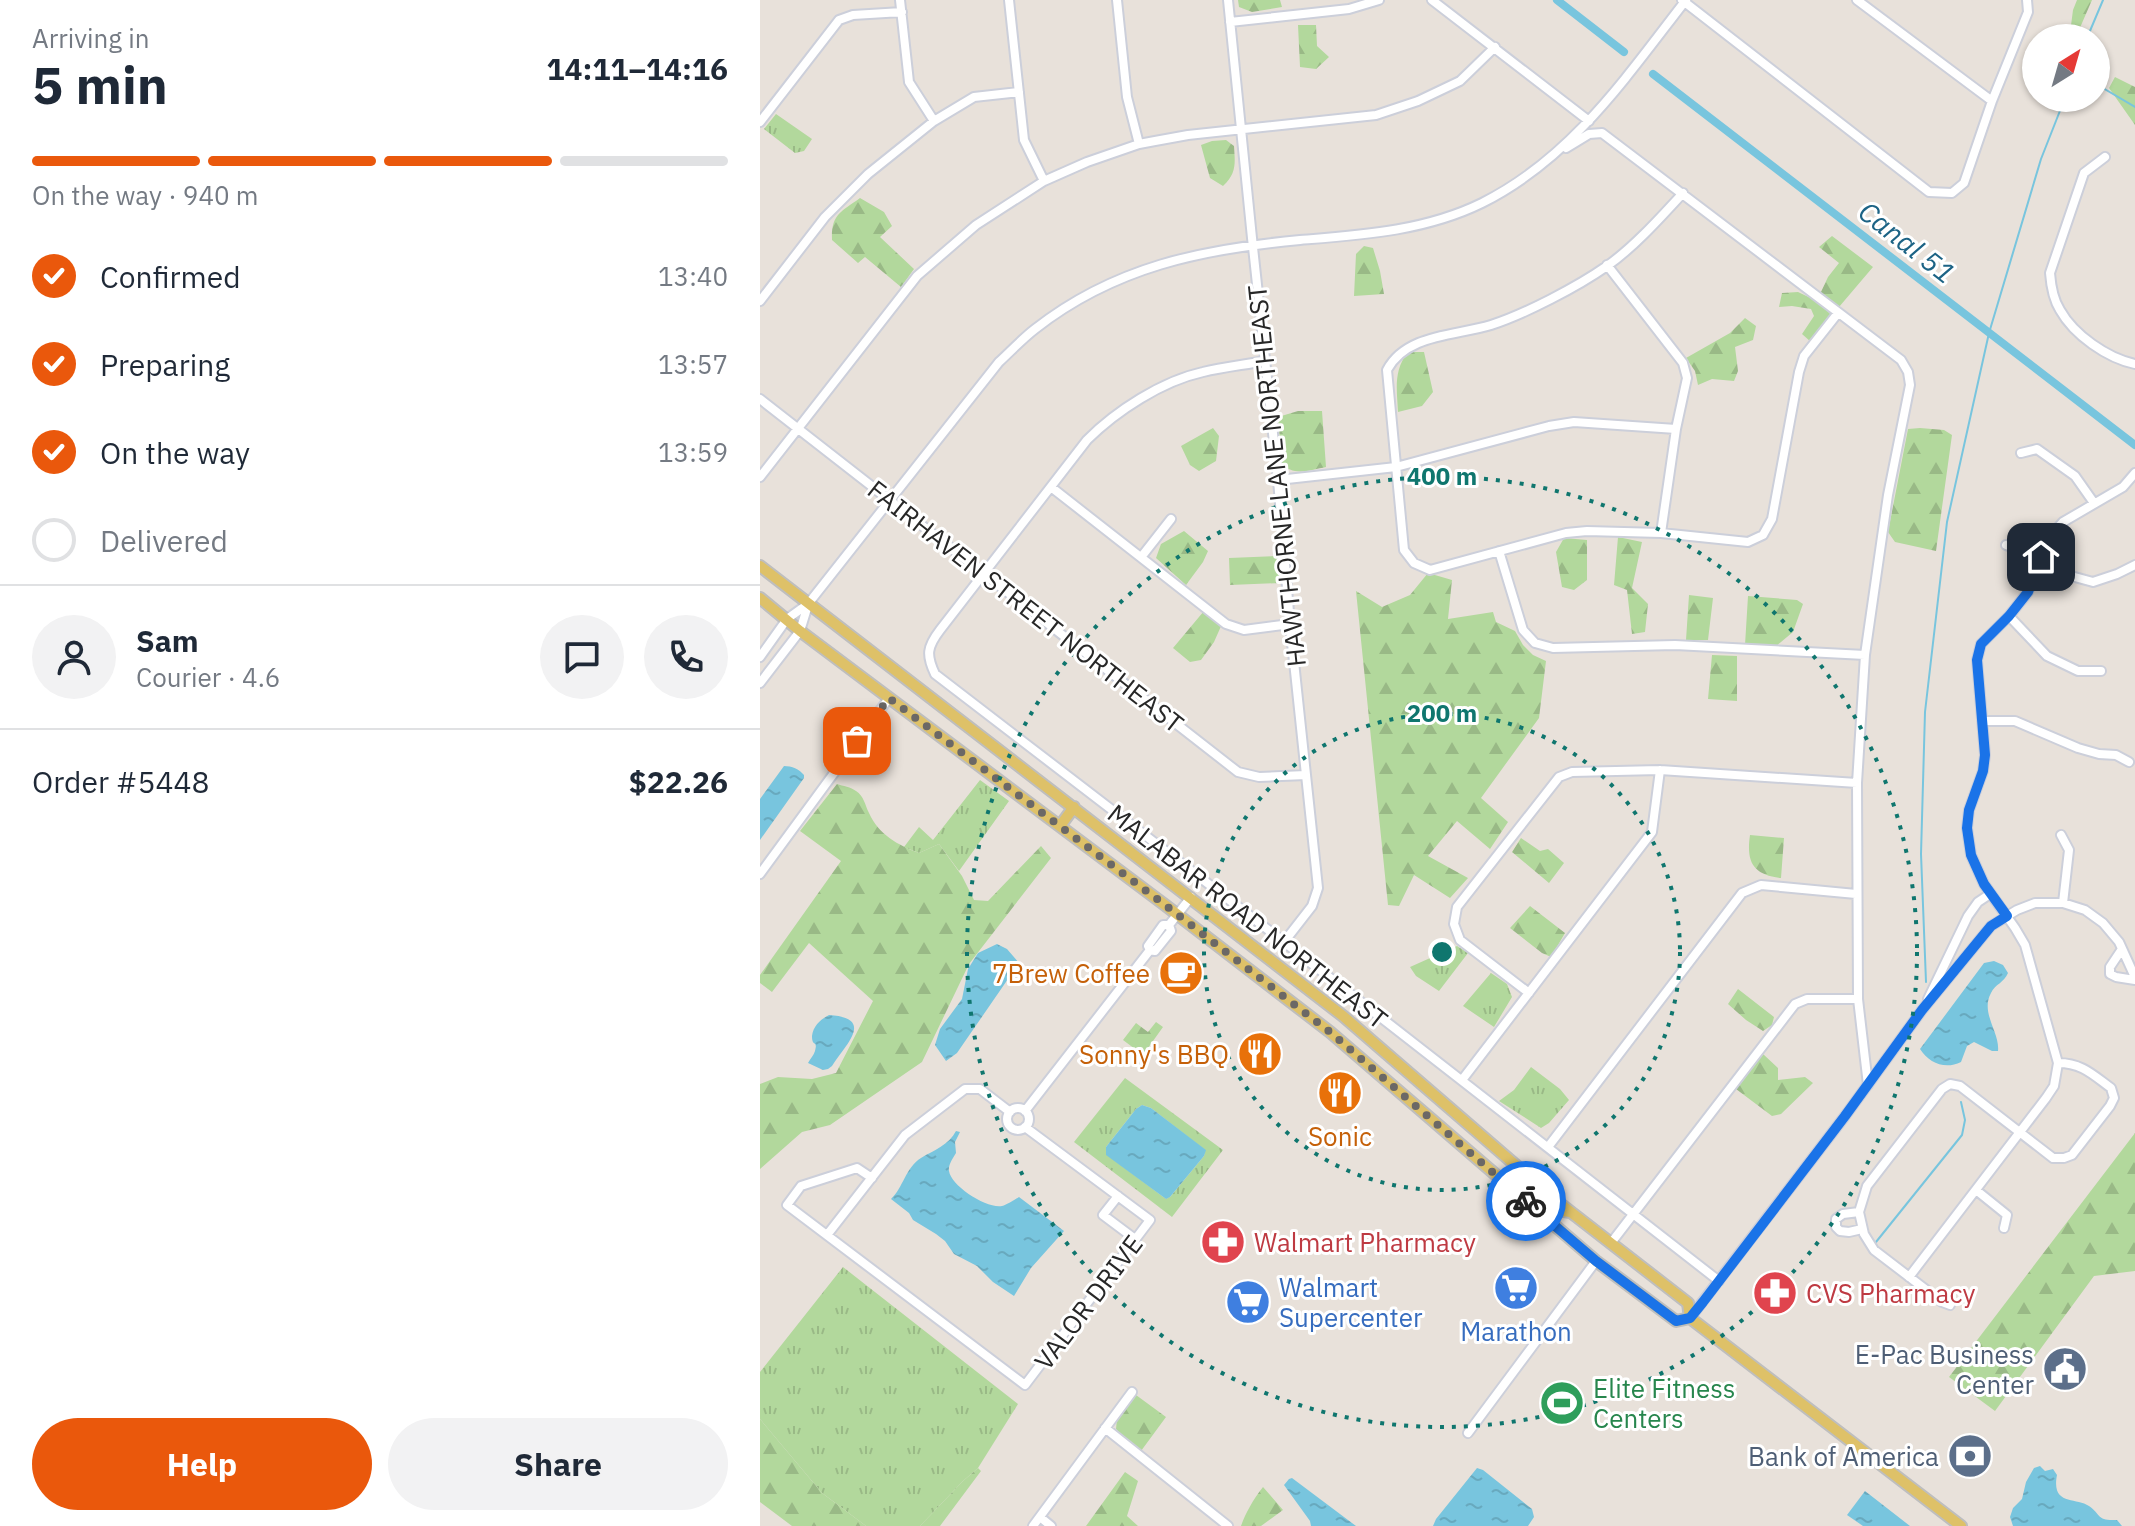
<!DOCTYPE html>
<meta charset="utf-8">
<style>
:root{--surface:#fff;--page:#f2f2f3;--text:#1f2937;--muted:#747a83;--line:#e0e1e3;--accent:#ea580c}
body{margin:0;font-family:"IBM Plex Sans",sans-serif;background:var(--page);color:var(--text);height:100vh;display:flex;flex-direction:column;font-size:30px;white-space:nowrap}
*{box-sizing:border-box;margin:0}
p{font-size:26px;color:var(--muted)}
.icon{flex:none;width:44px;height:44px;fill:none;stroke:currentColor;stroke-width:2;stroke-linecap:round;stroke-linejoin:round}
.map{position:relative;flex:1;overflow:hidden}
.panel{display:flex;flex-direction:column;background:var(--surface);width:760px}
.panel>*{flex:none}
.needle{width:52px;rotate:37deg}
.controls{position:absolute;left:1262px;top:24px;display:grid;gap:16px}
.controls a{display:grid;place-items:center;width:88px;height:88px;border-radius:50%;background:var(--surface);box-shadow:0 2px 6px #0004;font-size:40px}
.pin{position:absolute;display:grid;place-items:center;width:68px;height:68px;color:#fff;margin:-34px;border-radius:16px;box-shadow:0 4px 12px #0006}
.courier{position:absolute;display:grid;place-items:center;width:80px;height:80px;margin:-40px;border:6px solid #1a73e8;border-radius:50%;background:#fff;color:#222;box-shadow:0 2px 10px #0007}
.summary em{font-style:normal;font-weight:800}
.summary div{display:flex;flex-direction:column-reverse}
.summary{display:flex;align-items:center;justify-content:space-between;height:136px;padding:0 32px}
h1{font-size:52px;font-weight:800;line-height:60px}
.bar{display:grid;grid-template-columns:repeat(4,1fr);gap:12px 8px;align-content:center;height:96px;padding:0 32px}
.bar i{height:10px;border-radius:6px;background:var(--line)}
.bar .selected{background:var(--accent)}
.bar p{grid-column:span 4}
.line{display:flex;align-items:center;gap:20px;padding:0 32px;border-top:2px solid var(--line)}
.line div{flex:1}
.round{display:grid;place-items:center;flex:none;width:84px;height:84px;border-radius:42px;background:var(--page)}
ol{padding:0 32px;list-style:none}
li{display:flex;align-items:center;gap:24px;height:88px}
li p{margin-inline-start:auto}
li .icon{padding:8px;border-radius:50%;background:var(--accent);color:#fff;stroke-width:4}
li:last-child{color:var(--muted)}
li i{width:44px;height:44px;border:4px solid var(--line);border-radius:50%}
.cta{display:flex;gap:16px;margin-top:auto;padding:16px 32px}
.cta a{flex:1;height:92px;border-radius:48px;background:var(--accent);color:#fff;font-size:32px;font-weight:800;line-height:92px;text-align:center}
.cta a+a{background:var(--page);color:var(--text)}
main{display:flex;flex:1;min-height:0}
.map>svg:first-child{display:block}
.grass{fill:url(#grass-tufts);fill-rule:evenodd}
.forest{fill:url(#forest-firs)}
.water{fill:url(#water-ripples)}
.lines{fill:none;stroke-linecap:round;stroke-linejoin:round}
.stream{stroke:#78c5de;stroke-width:2}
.canal{stroke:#78c5de;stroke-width:8}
.minor-casing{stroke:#cccfda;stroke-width:12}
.major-casing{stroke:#bebebe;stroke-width:14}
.minor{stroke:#fff;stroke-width:8}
.major{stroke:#dec168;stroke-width:10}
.done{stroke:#6b6866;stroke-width:8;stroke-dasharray:0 14.4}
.route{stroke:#1a73e8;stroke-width:10}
.ring{fill:none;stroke:#0f766e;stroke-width:4;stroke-dasharray:4 8}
.labels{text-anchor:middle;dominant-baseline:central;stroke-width:6;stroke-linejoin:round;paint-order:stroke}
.street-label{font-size:26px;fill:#272727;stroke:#fff}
.food-label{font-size:26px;fill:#c56008;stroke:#fff;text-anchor:end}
.health-label{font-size:26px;fill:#be3a42;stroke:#fff;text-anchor:start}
.shop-label{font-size:26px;fill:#366cbe;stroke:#fff;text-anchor:start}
.service-label{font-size:26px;fill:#4e5e75;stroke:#fff;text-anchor:end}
.leisure-label{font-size:26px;fill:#27864d;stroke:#fff;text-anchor:start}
.water-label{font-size:28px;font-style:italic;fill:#1c6385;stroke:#fff}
.centre{fill:#0f766e;stroke:#fff;stroke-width:4}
.ring-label{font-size:24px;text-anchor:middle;font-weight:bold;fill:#0f766e;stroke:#fff;stroke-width:6;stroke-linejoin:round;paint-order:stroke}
</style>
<main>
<section class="panel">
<div class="summary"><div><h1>5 min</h1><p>Arriving in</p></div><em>14:11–14:16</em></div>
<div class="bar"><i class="selected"></i><i class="selected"></i><i class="selected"></i><i></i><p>On the way · 940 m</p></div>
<ol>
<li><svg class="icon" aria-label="check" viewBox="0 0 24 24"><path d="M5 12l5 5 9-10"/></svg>Confirmed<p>13:40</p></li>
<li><svg class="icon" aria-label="check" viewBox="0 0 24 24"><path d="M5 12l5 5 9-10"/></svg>Preparing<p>13:57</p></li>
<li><svg class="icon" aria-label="check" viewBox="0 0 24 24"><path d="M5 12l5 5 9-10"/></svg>On the way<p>13:59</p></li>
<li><i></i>Delivered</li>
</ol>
<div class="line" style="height:144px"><a class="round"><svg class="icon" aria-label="person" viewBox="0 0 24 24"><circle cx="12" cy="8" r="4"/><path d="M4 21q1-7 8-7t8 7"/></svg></a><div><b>Sam</b><p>Courier · 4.6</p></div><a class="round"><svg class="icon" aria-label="chat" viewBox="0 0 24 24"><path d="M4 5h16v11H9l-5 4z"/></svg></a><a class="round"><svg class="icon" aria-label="phone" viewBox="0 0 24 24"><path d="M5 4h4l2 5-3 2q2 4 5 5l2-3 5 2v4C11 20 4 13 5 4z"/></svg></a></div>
<div class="line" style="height:104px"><div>Order #5448</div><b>$22.26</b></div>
<div class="cta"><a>Help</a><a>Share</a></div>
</section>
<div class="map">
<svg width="1375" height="1526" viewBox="0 0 1375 1526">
<defs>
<pattern id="grass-tufts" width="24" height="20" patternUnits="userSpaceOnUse" patternTransform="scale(2)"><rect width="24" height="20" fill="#b2d89c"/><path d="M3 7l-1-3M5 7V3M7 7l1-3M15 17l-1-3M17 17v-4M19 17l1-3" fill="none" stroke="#99b986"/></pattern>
<pattern id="forest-firs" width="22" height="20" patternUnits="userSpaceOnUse" patternTransform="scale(2)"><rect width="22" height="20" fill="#b2d89c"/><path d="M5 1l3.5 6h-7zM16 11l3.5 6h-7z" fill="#99b986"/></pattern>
<pattern id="water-ripples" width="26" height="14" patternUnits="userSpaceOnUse" patternTransform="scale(2)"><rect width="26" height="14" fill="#78c5de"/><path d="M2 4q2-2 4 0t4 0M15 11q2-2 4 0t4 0" fill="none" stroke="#68a9be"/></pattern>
</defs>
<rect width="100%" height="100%" fill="#e8e1da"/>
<path class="grass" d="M16 114 52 139 44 151 35 153 4 129Z
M220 780 249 801 199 871 179 844 159 853 144 847 159 827 173 840Z
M697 946 708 953 679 991 656 976 650 967Z
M731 973 747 984 752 997 734 1027 703 1006Z
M771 1067 800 1089 809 1100 789 1123 781 1128 739 1101 754 1090Z
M365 1078 463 1150 412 1217 314 1142ZM382 1105 391 1108 445 1150 444 1156 410 1197 406 1199 346 1154V1147L376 1109Z
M83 1267 258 1404 218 1468 203 1481 160 1526H106L62 1493 0 1419V1372Z"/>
<path class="forest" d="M478 0H520L522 7 492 12 479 7Z
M1317 0H1332L1319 30 1310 33 1313 10Z
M538 25H556L557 46 569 57 556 69 540 67Z
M1355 77 1375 87V125L1349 88Z
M466 140 474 146C475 163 477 173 463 186L450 178 441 145 452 141Z
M100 198 124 212 132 226 120 237 154 269 141 287 105 257 98 263 72 240C71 214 81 212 100 198Z
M1072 236 1113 267 1079 307 1060 294 1068 277 1079 263 1059 247Z
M604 246 613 248 620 271 624 294 594 296 596 254Z
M1038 292 1059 302 1072 316 1051 342 1042 334 1054 316 1051 309 1032 306 1019 307 1022 293Z
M985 318 996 326 993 340 975 347 978 371 974 381 952 379 938 385 935 371 926 358 970 333Z
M648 352H664L673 392 662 406 638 412C637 390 633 371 648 352Z
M538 411H562L566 467C551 470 532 477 522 463L518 417Z
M453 428 459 436 456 461 439 471 430 465 421 446Z
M1160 428 1184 430 1192 435 1176 551 1135 542 1128 532 1148 429Z
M424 531 448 551 443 562 426 585 396 558 401 544Z
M858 537 882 542 872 588 888 604 885 632 872 634 867 590 854 585Z
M804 538 827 540V580L814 590 802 587 796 552Z
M517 556 520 583 470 585 469 558Z
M668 573 692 580 688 619 733 612 736 622 755 631 763 645 773 655 786 661 779 718 721 798 748 822 730 849 697 821 668 856 708 878 690 898 654 875 639 906 628 905 596 591 622 607 650 595Z
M929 595 953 598 948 640H926Z
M988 596 1037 600 1043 604 1033 632 1015 647 985 645Z
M444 611 462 624 454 642 441 660 430 662 413 648Z
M952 655 977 656V701L948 699Z
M77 784C83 786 91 787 96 791 104 796 105 805 109 813 119 835 138 845 159 853L179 844 202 876 214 900 228 901 281 846 291 858 209 964 162 1062 70 1125 42 1132 0 1169V1084L18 1077 52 1079 76 1073 113 1001 49 943 12 992 0 983V975L81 861 40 831Z
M990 835 1024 838 1021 878C993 875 986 862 990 835Z
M761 838 780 851 788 849 804 863 789 883 752 852Z
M770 906 805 933 791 957 782 953 750 928Z
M978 989 1014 1017 1012 1025 1003 1031 986 1020 968 1004Z
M396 1022 403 1027 383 1055 363 1040 376 1023 388 1032Z
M1003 1054 1018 1068V1080L1045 1077 1053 1083 1021 1114 1012 1116 976 1089Z
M1375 1133V1271L1334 1276 1235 1411 1189 1377Z
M376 1395 406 1417 381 1451 366 1440 356 1429 357 1419Z
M0 1419 62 1493 106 1526H32L0 1502Z
M218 1468 221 1471 180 1526H160L203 1481Z
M365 1472 378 1481 367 1516 378 1526H326Z
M503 1487 523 1510 501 1526H481C486 1512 493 1500 503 1487Z"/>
<path class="water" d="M24 766C32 766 39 769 44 775V778L0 840V799Z
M237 944 247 949 259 963 197 1053 186 1061 175 1045 180 1029 202 999 208 969 218 953Z
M1234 961 1243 965 1248 973C1244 983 1235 984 1231 993 1220 1013 1240 1032 1238 1051H1232L1214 1042 1207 1046 1201 1062C1185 1070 1169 1063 1160 1049L1224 963Z
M69 1015C116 1018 85 1045 72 1066L68 1069 63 1070 48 1063C50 1059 54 1055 55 1051 58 1039 52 1048 52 1036 53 1026 61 1019 69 1015Z
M382 1105 391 1108 446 1150 444 1156 410 1197 406 1199 346 1155V1147L376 1109Z
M196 1131 200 1132 195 1142 196 1153C193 1158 188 1165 189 1171 191 1186 227 1209 242 1206 247 1205 254 1200 259 1197L304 1231 271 1268 254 1296 233 1282 217 1266 194 1254 185 1241 176 1234 153 1220 149 1213 131 1199C143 1188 146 1167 161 1158 174 1150 189 1145 196 1131Z
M1280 1466 1285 1471 1293 1469 1297 1475C1291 1506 1316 1497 1329 1506 1342 1515 1336 1521 1357 1520L1362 1526H1253L1250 1517 1253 1508 1262 1499 1266 1482 1274 1468Z
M717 1468 723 1470 772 1509 774 1517 768 1526H673L676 1519Z
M532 1478 596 1526H551L550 1521 524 1485 529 1479Z
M1105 1491 1150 1526H1103L1087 1515Z"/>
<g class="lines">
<path class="stream" d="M1327 38 1343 0
M1336 84 1375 107
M1166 982 1161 854 1165 712 1187 522 1229 333 1281 159 1305 98
M1116 1242 1202 1135 1205 1120 1201 1102"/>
<path class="canal" d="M797 0 864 52
M893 74 1375 445"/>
<g class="minor-casing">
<path id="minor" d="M140 0 149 82 174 121
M249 0 264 140 284 181
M357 0 367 97 379 144
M468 0 492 238 518 480 530 624 558 888 552 906 524 942
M672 0 829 121
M922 0 1169 192 1192 193 1204 183 1232 101 1268 12 1267 0
M1097 0 1232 101
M470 22 589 9 619 0
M0 122 79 20 93 15 142 12
M806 148 829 134 842 133 1141 360 1148 372 1150 385 1128 495 1105 655 1097 783 1098 999 1108 1085
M1345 157 1324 173 1290 273C1291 286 1293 299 1300 310 1314 335 1347 358 1375 364
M923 193C900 218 874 247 847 266 817 287 765 314 731 325 695 336 646 334 627 370L644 550 654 563 670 570 806 533 827 531 901 533 988 542 1003 535 1012 519 1039 372 1044 356 1078 313
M847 265 923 363 927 378 916 429 901 533
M0 301 65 217 108 174 174 121 214 97 259 92
M505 361C484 365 463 367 443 372 402 381 356 411 327 440L180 630C167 647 166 655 175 674L524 942 959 1281
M0 399 478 772 499 777 546 775
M1261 453 1277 449 1315 476 1334 503
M0 477 157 276 216 225 284 181 327 162 379 144 395 141 428 135 616 115 658 101 700 81 735 47
M518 480 636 467 789 426 814 422 916 429
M291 487 466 624 484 630 530 624
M1246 545 1281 557
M739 551 763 630 775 643 793 648 915 645 1105 655
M382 556 411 519
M1278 567 1333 582 1357 574 1375 565
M1249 616 1287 656 1318 671H1341
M0 657 27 619 48 604 239 362C251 351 262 339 275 329 354 267 442 249 540 240 602 235 665 231 722 203 812 158 866 77 926 0
M0 683 40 631 48 605
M1222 721H1255L1318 748 1339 754 1356 755 1369 762
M1301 835 1309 850 1303 903
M0 874 129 698
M1362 949 1350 967V974L1356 977 1375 980
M390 950 388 946 403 925H409
M769 993 700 940 694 924 697 907 799 777 812 772 900 770 1097 783
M1168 999 1208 916 1218 902 1230 894
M702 1080 892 832 900 770
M247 1119a11 11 0 1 1 22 0a11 11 0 1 1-22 0Z
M265 1111 390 950 395 951 411 931 409 925 431 897
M788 1147 982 893 1001 885 1096 894
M112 1178 97 1168 41 1186 27 1205 265 1385 390 1220 265 1127
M1216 1190 1247 1215 1244 1228
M358 1196 343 1215 375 1239
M1099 1212 1083 1214 1076 1219V1227L1080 1231 1089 1232 1102 1229
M67 1235 145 1135 205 1089H220L250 1112
M851 1243 1035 1004 1047 999H1098
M1149 1277 1286 1098 1294 1086 1298 1063 1265 945 1255 928 1224 884 1211 855 1207 828 1209 810 1223 771 1225 755 1217 660 1221 644 1249 616 1268 592 1287 540 1303 522 1363 487 1375 473
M1190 1305 1182 1302 1114 1250 1104 1234 1099 1212 1107 1186 1182 1089 1190 1084 1200 1086 1293 1158H1304L1312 1155 1350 1106 1354 1098 1351 1088C1333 1075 1322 1063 1298 1063
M930 1318 1085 1116 1162 1010 1231 926 1257 910 1275 903H1303L1325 910 1343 923 1359 942 1375 977
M345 1428 468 1526
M708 1433 836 1261
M280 1517 291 1526
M273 1526 372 1392"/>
</g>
<g class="major-casing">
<path id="major" d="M0 566 583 1016 803 1206 928 1303 930 1318
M0 598 40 631 405 905 570 1032 836 1261 916 1321 930 1318
M300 826 314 807
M775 1209H791L810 1212
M930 1318 1201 1526"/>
</g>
<use href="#minor" class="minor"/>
<use href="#major" class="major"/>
</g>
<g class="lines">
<path class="done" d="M97 741 129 698 405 905 570 1032 766 1201"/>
<path class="route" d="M766 1201 836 1261 916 1321 930 1318 943 1302 1085 1116 1162 1010 1231 926 1247 916 1224 884 1211 855 1207 828 1209 810 1223 771 1225 755 1217 660 1221 644 1249 616 1268 592 1281 557"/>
</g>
<g class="ring">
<circle cx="682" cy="952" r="238"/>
<circle cx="682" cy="952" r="475"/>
</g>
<defs>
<g id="cafe-disc" transform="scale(2.3)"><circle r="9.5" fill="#e8710a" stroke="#fff"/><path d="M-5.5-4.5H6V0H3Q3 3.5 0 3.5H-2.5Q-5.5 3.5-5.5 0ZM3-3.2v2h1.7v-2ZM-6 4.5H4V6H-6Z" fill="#fff"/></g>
<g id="restaurant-disc" transform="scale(2.3)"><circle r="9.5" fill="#e8710a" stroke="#fff"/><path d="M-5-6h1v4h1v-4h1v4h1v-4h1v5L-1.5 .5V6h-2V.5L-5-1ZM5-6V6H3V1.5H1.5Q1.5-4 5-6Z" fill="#fff"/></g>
<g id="pharmacy-disc" transform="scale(2.3)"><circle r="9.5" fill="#e0444e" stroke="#fff"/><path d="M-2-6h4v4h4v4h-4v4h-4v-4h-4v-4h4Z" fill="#fff"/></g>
<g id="supermarket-disc" transform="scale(2.3)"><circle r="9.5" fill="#3f7fe0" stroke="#fff"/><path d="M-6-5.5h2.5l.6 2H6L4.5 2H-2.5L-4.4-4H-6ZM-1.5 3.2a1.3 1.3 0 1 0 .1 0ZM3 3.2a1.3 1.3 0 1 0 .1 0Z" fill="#fff"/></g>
<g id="civic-disc" transform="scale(2.3)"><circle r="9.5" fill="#5c6f8a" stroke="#fff"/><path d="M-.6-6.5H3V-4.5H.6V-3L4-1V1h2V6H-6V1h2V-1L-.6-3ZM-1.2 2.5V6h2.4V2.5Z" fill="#fff"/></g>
<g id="stadium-disc" transform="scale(2.3)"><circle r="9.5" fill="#2e9e5b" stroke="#fff"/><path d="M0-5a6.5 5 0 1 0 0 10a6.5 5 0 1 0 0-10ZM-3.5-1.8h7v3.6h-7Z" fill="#fff"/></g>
<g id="bank-disc" transform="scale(2.3)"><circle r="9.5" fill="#5c6f8a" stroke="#fff"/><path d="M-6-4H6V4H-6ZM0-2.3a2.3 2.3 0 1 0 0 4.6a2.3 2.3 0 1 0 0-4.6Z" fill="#fff"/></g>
</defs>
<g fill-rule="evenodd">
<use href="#cafe-disc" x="421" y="973"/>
<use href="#restaurant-disc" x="500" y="1054"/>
<use href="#restaurant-disc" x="580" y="1093"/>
<use href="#pharmacy-disc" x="463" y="1242"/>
<use href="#supermarket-disc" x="756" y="1288"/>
<use href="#pharmacy-disc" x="1015" y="1293"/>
<use href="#supermarket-disc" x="488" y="1302"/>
<use href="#civic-disc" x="1305" y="1369"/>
<use href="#stadium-disc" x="802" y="1403"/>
<use href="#bank-disc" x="1210" y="1456"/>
</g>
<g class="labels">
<g class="street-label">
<text transform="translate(516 476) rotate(-96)">HAWTHORNE LANE NORTHEAST</text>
<text transform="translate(266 606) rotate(38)">FAIRHAVEN STREET NORTHEAST</text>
<text transform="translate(488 916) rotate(38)">MALABAR ROAD NORTHEAST</text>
<text transform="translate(328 1302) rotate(-53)">VALOR DRIVE</text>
</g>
<g class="food-label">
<text x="390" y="973">7Brew Coffee</text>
<text x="469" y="1054">Sonny's BBQ</text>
<text x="580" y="1136" text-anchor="middle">Sonic</text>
</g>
<g class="health-label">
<text x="494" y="1242">Walmart Pharmacy</text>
<text x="1046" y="1293">CVS Pharmacy</text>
</g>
<g class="shop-label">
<text x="519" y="1287">Walmart<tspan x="519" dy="30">Supercenter</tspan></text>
<text x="756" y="1331" text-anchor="middle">Marathon</text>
</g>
<g class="service-label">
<text x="1274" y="1354">E-Pac Business<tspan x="1274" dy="30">Center</tspan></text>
<text x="1179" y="1456">Bank of America</text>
</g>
<g class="leisure-label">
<text x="833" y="1388">Elite Fitness<tspan x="833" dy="30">Centers</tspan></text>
</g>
<g class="water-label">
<text transform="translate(1147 242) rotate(38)">Canal 51</text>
</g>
</g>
<circle cx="682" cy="952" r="12" class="centre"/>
<g class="ring-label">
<text x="682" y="485">400 m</text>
<text x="682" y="722">200 m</text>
</g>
</svg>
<div class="controls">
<a><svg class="needle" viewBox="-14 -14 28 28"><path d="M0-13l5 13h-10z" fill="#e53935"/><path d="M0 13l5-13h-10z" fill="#747a83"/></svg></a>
</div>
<div class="pin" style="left:97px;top:741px;background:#ea580c"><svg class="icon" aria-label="bag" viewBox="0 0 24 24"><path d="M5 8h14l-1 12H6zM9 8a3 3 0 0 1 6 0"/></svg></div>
<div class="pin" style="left:1281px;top:557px;background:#1f2937"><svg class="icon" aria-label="home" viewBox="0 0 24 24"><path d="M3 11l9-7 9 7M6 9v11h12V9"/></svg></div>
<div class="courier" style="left:766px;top:1201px"><svg class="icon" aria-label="bike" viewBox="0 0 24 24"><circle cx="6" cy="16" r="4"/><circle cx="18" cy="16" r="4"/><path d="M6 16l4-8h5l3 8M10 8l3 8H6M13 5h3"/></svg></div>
</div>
</main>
